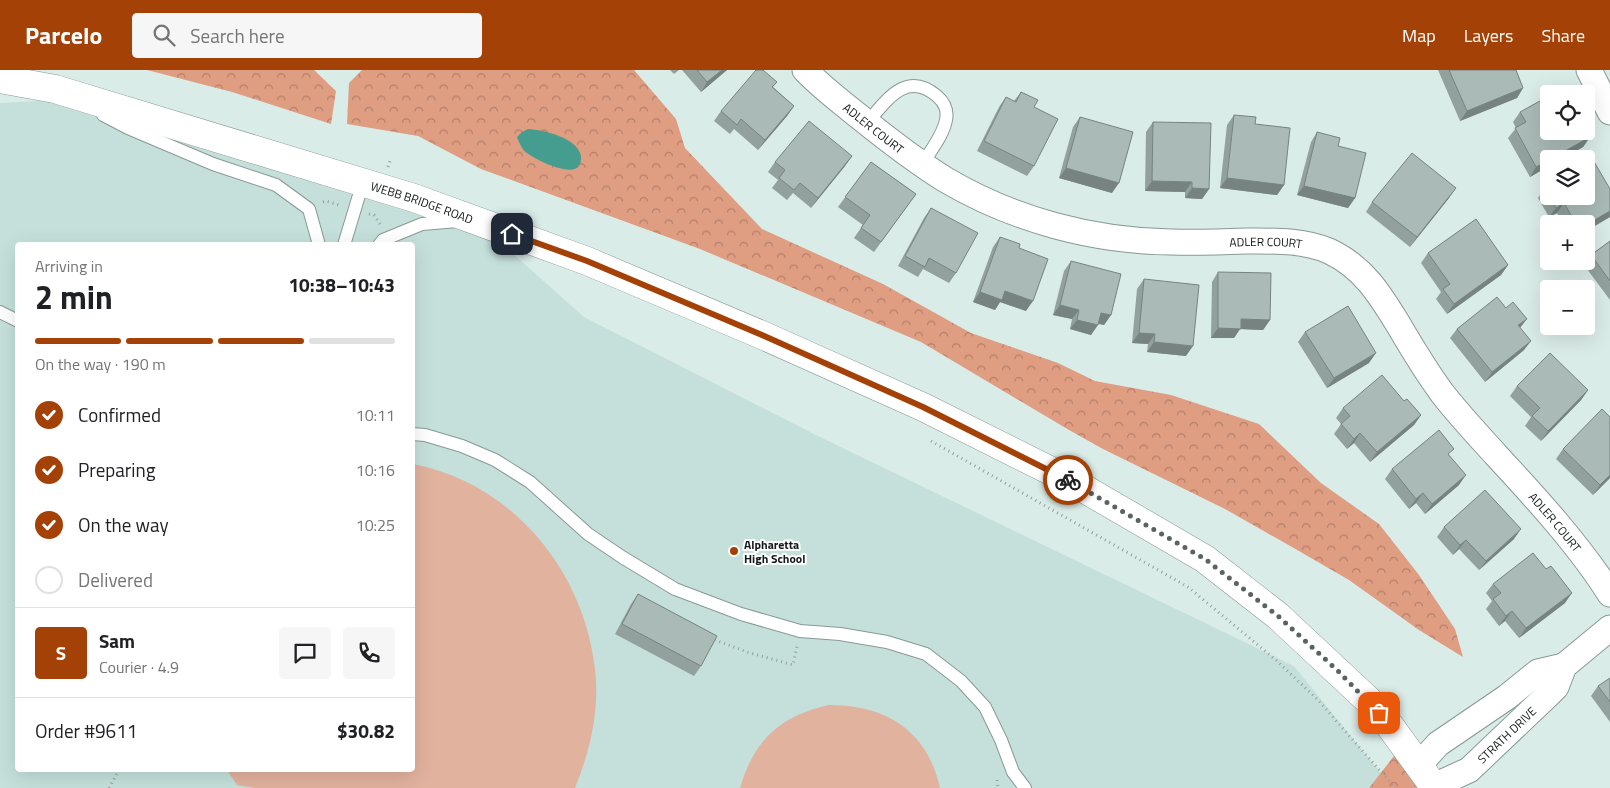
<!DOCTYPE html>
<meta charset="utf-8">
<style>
:root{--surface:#fff;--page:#f6f6f6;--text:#202124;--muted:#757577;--line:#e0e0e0;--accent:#a44106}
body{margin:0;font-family:"Titillium Web",sans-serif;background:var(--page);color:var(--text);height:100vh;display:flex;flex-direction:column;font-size:19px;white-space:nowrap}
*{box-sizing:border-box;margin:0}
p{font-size:16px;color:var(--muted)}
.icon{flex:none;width:28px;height:28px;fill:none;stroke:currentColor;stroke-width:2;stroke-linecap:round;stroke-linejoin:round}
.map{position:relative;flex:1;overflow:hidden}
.sheet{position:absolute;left:15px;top:172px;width:400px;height:530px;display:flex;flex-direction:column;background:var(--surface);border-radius:5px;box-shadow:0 5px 20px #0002}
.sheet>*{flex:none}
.fabs{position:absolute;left:1540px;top:15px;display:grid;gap:10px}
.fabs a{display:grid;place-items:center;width:55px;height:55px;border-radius:5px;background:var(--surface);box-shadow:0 5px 20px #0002;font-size:25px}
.pin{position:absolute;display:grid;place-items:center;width:42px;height:42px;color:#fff;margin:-21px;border-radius:10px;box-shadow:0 2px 8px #0006}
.courier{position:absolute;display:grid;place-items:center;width:50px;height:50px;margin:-25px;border:4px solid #a44106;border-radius:50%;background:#fff;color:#222;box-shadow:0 1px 6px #0007}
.headline em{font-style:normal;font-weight:700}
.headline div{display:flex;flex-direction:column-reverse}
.headline{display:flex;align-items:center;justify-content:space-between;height:85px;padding:0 20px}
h1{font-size:32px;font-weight:700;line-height:38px}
.bar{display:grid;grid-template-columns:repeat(4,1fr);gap:8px 5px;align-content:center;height:60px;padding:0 20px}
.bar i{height:6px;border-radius:4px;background:var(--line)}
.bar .active{background:var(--accent)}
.bar p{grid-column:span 4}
.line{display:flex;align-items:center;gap:12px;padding:0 20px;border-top:1px solid var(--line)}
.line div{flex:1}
.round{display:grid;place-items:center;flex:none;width:52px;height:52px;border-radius:5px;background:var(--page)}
ol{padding:0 20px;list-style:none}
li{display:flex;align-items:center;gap:15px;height:55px}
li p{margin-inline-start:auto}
li .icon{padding:5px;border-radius:50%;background:var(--accent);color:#fff;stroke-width:4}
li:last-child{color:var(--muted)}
li i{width:28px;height:28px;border:2px solid var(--line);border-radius:50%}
header{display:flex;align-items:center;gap:30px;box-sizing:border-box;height:70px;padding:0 25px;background:var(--accent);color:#fff}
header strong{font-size:24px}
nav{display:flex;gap:28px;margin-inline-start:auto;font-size:18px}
.search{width:350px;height:45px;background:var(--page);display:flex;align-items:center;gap:12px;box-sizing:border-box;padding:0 18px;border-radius:5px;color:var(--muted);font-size:19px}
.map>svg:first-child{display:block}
.built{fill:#c5e0db;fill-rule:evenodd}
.grass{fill:#e1b29e}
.forest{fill:url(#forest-crowns)}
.water{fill:#449d8f}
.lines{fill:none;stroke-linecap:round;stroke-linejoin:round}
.lane-casing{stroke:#889995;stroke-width:14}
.street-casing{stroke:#889995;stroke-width:27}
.secondary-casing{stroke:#889995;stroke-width:29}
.path{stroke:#92a09d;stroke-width:3;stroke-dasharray:1 4;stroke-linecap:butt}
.lane{stroke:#fff;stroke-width:12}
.street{stroke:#fff;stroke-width:25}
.secondary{stroke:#fff;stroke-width:28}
.wall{fill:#92a19d}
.shaded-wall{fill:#778380}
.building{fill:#aabbb7;stroke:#778380}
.done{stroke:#596361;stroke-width:5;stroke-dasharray:0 9}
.route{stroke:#a44106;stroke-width:6}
.poi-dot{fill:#a44106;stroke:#fff;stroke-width:2}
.labels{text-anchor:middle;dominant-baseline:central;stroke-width:4;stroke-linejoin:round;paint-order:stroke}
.street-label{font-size:12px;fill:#131918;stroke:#fff}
.poi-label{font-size:12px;font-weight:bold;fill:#131918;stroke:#fff;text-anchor:start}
</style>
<header>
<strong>Parcelo</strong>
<div class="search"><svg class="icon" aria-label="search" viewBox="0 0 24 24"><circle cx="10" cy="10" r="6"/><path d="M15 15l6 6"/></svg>Search here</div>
<nav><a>Map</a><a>Layers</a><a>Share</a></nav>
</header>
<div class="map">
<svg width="1610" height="718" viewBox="0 0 1610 718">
<defs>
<pattern id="forest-crowns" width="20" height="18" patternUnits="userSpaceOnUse" patternTransform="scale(1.25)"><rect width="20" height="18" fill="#df9d82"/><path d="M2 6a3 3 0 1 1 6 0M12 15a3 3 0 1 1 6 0" fill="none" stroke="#b47f69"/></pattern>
</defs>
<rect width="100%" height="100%" fill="#daece8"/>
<path class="built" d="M82 29 475 150 584 247 818 366 1294 596 1393 718H0V33ZM18 175H412V700H18Z"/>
<path class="grass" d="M413 394C512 413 584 500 595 599 600 639 590 681 575 718H255L237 715 227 700H412Z
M829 635C886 635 927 660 940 718H740C754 670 780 646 829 635Z"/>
<path class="forest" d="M147 0H314L336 21 331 54 232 22Z
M362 0H634L676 49 685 78 762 159 883 214 971 263 1058 293 1095 311 1171 325 1259 354 1321 413 1379 454 1419 505 1455 559 1463 587 1419 560 1349 510 1292 477 1225 439 1103 379 1069 360 921 272 700 179 481 99 418 66 347 54 349 13Z
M1394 686 1446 718H1369Z"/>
<path class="water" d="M528 59C544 60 578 68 581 86 581 91 581 94 578 97 569 106 536 90 527 83 522 80 519 72 517 67L522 62Z"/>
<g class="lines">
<g class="lane-casing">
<path id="lane" d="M103 45 128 58 213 94 276 115 309 139 319 175
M867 53C887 30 906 0 937 26 945 33 948 40 946 50 943 66 930 81 922 95
M344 175 363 112
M379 175 383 170 422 154 458 151
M0 242 18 251
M412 364 425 365 462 376 495 390 530 412 588 464 622 487 675 519 741 544 800 561 840 564 887 572 926 584 961 611 985 637 1001 670 1013 702 1025 718"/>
</g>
<g class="street-casing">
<g id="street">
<path id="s1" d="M805 0C825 21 849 38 871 56 895 75 920 94 946 110 1014 150 1093 171 1171 172 1197 173 1222 172 1248 171 1275 171 1303 170 1329 181 1363 197 1379 223 1398 254 1412 278 1426 301 1442 323 1459 345 1478 365 1496 385 1535 427 1579 475 1610 524"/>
<path d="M1589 0 1610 42"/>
<path d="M1419 695 1438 674 1507 627 1538 602 1564 596"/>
<path id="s2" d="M1434 716 1469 700 1549 624 1556 617 1564 596 1610 558"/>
</g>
</g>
<g class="secondary-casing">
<g id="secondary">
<path id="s3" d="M0 9 55 19 414 128 587 191 762 265 923 337 1071 411 1205 489 1278 546 1368 630 1390 656 1435 718"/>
</g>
</g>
<path class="path" d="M388 97 391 88
M323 132 326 131 339 135
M369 144 374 145 380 154
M931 371 1188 517 1276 590 1318 630 1395 718
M710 568 747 582 793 595 797 576
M997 710 998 718
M109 718 119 700"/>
<use href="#lane" class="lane"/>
<use href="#street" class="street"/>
<use href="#secondary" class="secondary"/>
</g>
<path class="wall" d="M670 0H679L674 4Z
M682 0H727L701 22Z
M1438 0H1516L1523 18 1517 28 1460 51Z
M777 12 773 17 794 36 787 46 758 80 734 59 730 64 714 51 721 41Z
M1021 22 1034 37V96L1027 106 977 81 999 37 1006 27 1014 31Z
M1520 42 1590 67 1583 77 1562 89H1549V96L1530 107 1508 68 1516 58 1513 52Z
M1234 45 1255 54 1284 115 1277 125 1220 118 1227 55Z
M1080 47 1112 123 1059 108 1073 57Z
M1153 52 1209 119 1202 129 1185 128V122L1145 121 1146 62Z
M1317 62 1338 76 1355 128 1348 138 1297 125 1311 72Z
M852 86 845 96 811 138 793 123 787 130 772 118 778 110 768 102 775 92Z
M871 92 916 124 874 182 854 168 863 155 838 137Z
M1549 116V126H1586L1610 147 1586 161V154H1563L1557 143 1549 147 1538 128 1545 118Z
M1449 128 1410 177 1366 142 1372 132Z
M931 138 956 203 949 213 923 199 918 207 898 196 924 148Z
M1000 167 1019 178 1026 241 1000 232 995 240 973 232 993 177Z
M1610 171V230L1584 195 1591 185Z
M1428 183 1508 195 1501 205 1447 244 1436 229 1441 222 1421 193Z
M1071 191 1111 245 1104 255 1098 254 1091 265 1070 259 1072 249 1053 245 1064 201Z
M1218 202 1270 250 1263 260 1240 259 1234 268H1211L1212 212Z
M1144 209 1186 286 1147 282 1148 274 1132 273 1137 219Z
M1520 257 1524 280 1485 312 1450 268 1457 259Z
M1305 262 1369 293 1327 318 1298 272Z
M1517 316 1588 320 1581 330 1541 371 1525 356 1531 347 1510 326Z
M1404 331 1421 345 1414 355 1370 392 1354 373 1347 379 1334 364 1341 354 1336 348 1343 338Z
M1563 379 1610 408 1593 425 1556 389Z
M1450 386 1459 415 1425 444 1416 433 1409 439 1385 409 1392 399Z
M1444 457 1514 469 1479 500 1459 479 1453 485 1437 467Z
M1493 514 1565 533 1519 568 1505 551 1499 556 1486 539 1492 531 1486 523Z
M638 524 701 596 694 606 615 564 631 534Z
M1610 608V652L1591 626 1598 616Z"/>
<path class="shaded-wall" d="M722 0H727L701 22 707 12Z
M1523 18 1517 28 1460 51 1467 41Z
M794 36 787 46 758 80 765 70Z
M1590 67 1583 77 1562 89H1551Z
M852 86 845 96 811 138 818 128Z
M1549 90V96L1530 107 1536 97Z
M1066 98 1119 113 1112 123 1059 108Z
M1227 108 1284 115 1277 125 1220 118Z
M1152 111 1192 112 1185 122 1145 121Z
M1304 116 1355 128 1348 138 1297 125Z
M1192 118 1209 119 1202 129 1185 128Z
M1456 118 1449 128 1410 177 1417 167Z
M1564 133 1557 143 1549 147 1556 138Z
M1610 141V147L1586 161V155Z
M1508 195 1501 205 1447 244 1454 234Z
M1005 221 1033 231 1026 241 1000 232 995 240 973 232 980 222Z
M1060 235 1079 240 1072 249 1053 245Z
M1101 243 1111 245 1104 255 1094 252Z
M1241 249 1270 250 1263 260 1240 259 1234 268H1211L1218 258Z
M1527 249 1520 258 1518 255Z
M1077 250 1098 255 1091 265 1070 259Z
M1139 263 1155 264 1148 274 1132 273Z
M1531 271 1524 280 1485 312 1492 302Z
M1154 272 1193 276 1186 286 1147 282Z
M1376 283 1369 293 1327 318 1334 308Z
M1588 320 1581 330 1541 371 1548 361Z
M1421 345 1414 355 1370 392 1377 382Z
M1360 363 1354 373 1347 379 1354 369Z
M1466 405 1459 415 1425 444 1432 434Z
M1610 405V408L1593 425 1600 415Z
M1423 423 1416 433 1409 439 1416 429Z
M1521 459 1514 469 1479 500 1486 491Z
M1466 470 1459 479 1453 485 1460 475Z
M1572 523 1565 533 1519 568 1526 558Z
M1512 541 1505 551 1499 556 1506 546Z"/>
<path class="building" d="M697 0H722L707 12Z
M756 0H763L777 12 772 17 794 36 765 70 741 49 737 55 721 41Z
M1449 0H1516L1523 18 1467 41Z
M1563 18 1566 24H1553Z
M1021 22 1038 30 1034 37 1058 49 1034 96 984 71 1006 27 1016 32Z
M1549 26V61H1586V60L1590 67 1551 89H1549V90L1536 97 1515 58 1526 52 1520 42Z
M1234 45 1256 47 1255 54 1290 58 1284 115 1227 108Z
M1080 47 1133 62 1119 113 1066 98Z
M809 51 852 86 818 128 800 113 794 120 779 108 785 100 775 92Z
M1153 52 1211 53 1209 119 1192 118V112L1152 111Z
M1317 62 1340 68 1338 76 1366 83 1355 128 1304 116Z
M1412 83 1456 118 1417 167 1372 132Z
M1593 90 1610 119V141L1586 155V154H1576L1564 133 1556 138 1549 126H1586V94Z
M871 92 916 124 881 172 861 158 870 145 845 127Z
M1549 116V125L1545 118Z
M931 138 978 163 956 203 929 188 925 197 905 186Z
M1476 149 1508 195 1454 234 1443 219 1450 214 1428 183Z
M1000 167 1020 174 1019 178 1048 189 1033 231 1005 221 1002 230 980 222Z
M1610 171V211L1591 185Z
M1071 191 1121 204 1111 245 1101 243 1098 255 1077 250 1079 240 1060 235Z
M1218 202 1271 203 1270 250 1241 249V259L1218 258Z
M1144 209 1199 215 1193 276 1154 272 1155 264 1139 263Z
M1497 227 1506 238 1513 232 1527 249 1518 255 1531 271 1492 302 1457 259Z
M1348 236 1376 283 1334 308 1305 262Z
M1550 283 1588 320 1548 361 1532 346 1540 338 1517 316Z
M1382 305 1404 331 1407 329 1421 345 1377 382 1360 363 1354 369 1341 354 1350 346 1343 338Z
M1602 339 1610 347V405L1600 415 1563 379Z
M1439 360 1454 379 1448 384 1466 405 1432 434 1423 423 1416 429 1392 399Z
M1485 420 1521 459 1486 491 1466 470 1460 475 1444 457Z
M1533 483 1546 499 1551 496 1572 523 1526 558 1512 541 1506 546 1493 529 1501 523 1493 514Z
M638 524 717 566 701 596 622 554Z
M1610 608V632L1598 616Z"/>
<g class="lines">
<path class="done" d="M1068 410 1205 489 1278 546 1337 600 1379 643"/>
<path class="route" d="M512 164 587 191 762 265 923 337 1068 410"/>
</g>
<circle class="poi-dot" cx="734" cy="481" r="5"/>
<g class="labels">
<g class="street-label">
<text stroke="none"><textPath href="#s1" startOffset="90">ADLER COURT</textPath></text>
<text stroke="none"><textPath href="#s3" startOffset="440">WEBB BRIDGE ROAD</textPath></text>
<text stroke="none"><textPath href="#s1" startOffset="510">ADLER COURT</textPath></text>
<text stroke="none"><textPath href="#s1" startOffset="930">ADLER COURT</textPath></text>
<text stroke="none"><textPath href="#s2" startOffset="90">STRATH DRIVE</textPath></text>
</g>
<g class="poi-label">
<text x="744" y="474">Alpharetta<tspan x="744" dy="14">High School</tspan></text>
</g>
</g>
</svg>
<div class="fabs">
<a><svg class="icon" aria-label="locate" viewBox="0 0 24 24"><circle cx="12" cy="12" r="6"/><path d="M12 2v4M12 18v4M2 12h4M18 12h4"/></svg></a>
<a><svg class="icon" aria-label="layers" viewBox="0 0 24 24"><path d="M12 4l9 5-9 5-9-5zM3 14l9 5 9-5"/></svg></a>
<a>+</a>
<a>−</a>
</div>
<div class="pin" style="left:1379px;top:643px;background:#ea580c"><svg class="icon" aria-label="bag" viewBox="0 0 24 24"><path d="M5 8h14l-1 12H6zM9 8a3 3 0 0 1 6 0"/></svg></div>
<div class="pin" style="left:512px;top:164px;background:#1f2937"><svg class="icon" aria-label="home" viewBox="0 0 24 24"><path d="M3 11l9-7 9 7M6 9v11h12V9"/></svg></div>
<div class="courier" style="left:1068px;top:410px"><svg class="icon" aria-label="bike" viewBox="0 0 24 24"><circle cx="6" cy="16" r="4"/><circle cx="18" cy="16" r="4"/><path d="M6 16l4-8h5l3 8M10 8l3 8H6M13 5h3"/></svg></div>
<section class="sheet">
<div class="headline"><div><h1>2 min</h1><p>Arriving in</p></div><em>10:38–10:43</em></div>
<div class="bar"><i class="active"></i><i class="active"></i><i class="active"></i><i></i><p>On the way · 190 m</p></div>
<ol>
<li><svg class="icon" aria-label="check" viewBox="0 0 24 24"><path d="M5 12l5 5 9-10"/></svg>Confirmed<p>10:11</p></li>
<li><svg class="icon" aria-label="check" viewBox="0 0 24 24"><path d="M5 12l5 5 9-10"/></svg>Preparing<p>10:16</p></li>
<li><svg class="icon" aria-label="check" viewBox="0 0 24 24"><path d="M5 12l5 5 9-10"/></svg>On the way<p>10:25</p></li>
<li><i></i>Delivered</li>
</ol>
<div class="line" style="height:90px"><b class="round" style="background:var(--accent);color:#fff">S</b><div><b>Sam</b><p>Courier · 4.9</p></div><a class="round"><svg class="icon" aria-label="chat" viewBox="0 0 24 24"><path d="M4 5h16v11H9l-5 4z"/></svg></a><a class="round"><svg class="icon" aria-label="phone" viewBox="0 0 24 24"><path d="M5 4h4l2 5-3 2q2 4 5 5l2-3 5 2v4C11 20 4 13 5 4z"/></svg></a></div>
<div class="line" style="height:65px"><div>Order #9611</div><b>$30.82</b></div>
</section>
</div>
